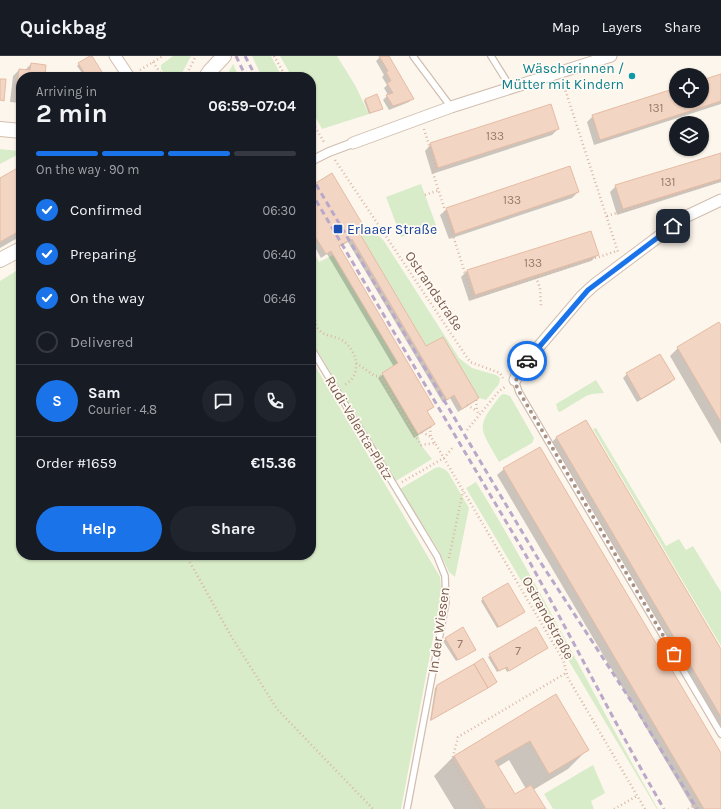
<!DOCTYPE html>
<meta charset="utf-8">
<style>
:root{--surface:#171b24;--page:#20242c;--text:#f1f3f6;--muted:#9ea1a6;--line:#363941;--accent:#1a73e8}
body{margin:0;font-family:Karla,sans-serif;background:var(--page);color:var(--text);height:100vh;display:flex;flex-direction:column;font-size:15px;white-space:nowrap}
*{box-sizing:border-box;margin:0}
p{font-size:13px;color:var(--muted)}
.icon{flex:none;width:22px;height:22px;fill:none;stroke:currentColor;stroke-width:2;stroke-linecap:round;stroke-linejoin:round}
.map{position:relative;flex:1;overflow:hidden}
.drawer{position:absolute;left:16px;top:16px;width:300px;height:488px;display:flex;flex-direction:column;background:var(--surface);border-radius:16px;box-shadow:0 1px 3px #0004}
.drawer>*{flex:none}
.buttons{position:absolute;left:669px;top:12px;display:grid;gap:8px}
.buttons a{display:grid;place-items:center;width:40px;height:40px;border-radius:50%;background:var(--surface);box-shadow:0 1px 3px #0004;font-size:20px}
.pin{position:absolute;display:grid;place-items:center;width:34px;height:34px;color:#fff;margin:-17px;border-radius:8px;box-shadow:0 2px 6px #0006}
.courier{position:absolute;display:grid;place-items:center;width:40px;height:40px;margin:-20px;border:3px solid #1a73e8;border-radius:50%;background:#fff;color:#222;box-shadow:0 1px 5px #0007}
.summary em{font-style:normal;font-weight:700}
.summary div{display:flex;flex-direction:column-reverse}
.summary{display:flex;align-items:center;justify-content:space-between;height:68px;padding:0 20px}
h1{font-size:26px;font-weight:700;line-height:30px}
.bar{display:grid;grid-template-columns:repeat(4,1fr);gap:6px 4px;align-content:center;height:48px;padding:0 20px}
.bar i{height:5px;border-radius:3px;background:var(--line)}
.bar .on{background:var(--accent)}
.bar p{grid-column:span 4}
.line{display:flex;align-items:center;gap:10px;padding:0 20px;border-top:1px solid var(--line)}
.line div{flex:1}
.round{display:grid;place-items:center;flex:none;width:42px;height:42px;border-radius:21px;background:var(--page)}
ol{padding:0 20px;list-style:none}
li{display:flex;align-items:center;gap:12px;height:44px}
li p{margin-inline-start:auto}
li .icon{padding:4px;border-radius:50%;background:var(--accent);color:#fff;stroke-width:4}
li:last-child{color:var(--muted)}
li i{width:22px;height:22px;border:2px solid var(--line);border-radius:50%}
.cta{display:flex;gap:8px;margin-top:auto;padding:8px 20px}
.cta a{flex:1;height:46px;border-radius:24px;background:var(--accent);color:#fff;font-size:16px;font-weight:700;line-height:46px;text-align:center}
.cta a+a{background:var(--page);color:var(--text)}
header{display:flex;align-items:center;gap:24px;box-sizing:border-box;height:56px;padding:0 20px;background:var(--surface);border-bottom:1px solid var(--line)}
header strong{font-size:19px}
nav{display:flex;gap:22px;margin-inline-start:auto;font-size:14px}
.map>svg:first-child{display:block}
.green{fill:#d8ecc9}
.shadow{fill:#0003;fill-rule:evenodd}
.building{fill:#f3d5c3;stroke:#e6bba3}
.lines{fill:none;stroke-linecap:round;stroke-linejoin:round}
.service-casing{stroke:#d1beb0;stroke-width:8}
.pedestrian-casing{stroke:#d1beb0;stroke-width:10}
.minor-casing{stroke:#d1beb0;stroke-width:13}
.tertiary-casing{stroke:#d1beb0;stroke-width:16}
.path{stroke:#d9b8a5;stroke-width:2.5;stroke-dasharray:1 3;stroke-linecap:butt}
.service{stroke:#fff;stroke-width:5.5}
.pedestrian{stroke:#fff;stroke-width:8}
.minor{stroke:#fff;stroke-width:11}
.tertiary{stroke:#fff;stroke-width:14}
.rail{stroke:#b9a8c9;stroke-width:3;stroke-dasharray:6 4;stroke-linecap:butt}
.done{stroke:#a89285;stroke-width:4;stroke-dasharray:0 7.2}
.route{stroke:#1a73e8;stroke-width:5}
.culture-dot{fill:#0f9aa8;stroke:#fffaf3;stroke-width:1.5}
.transit-dot{fill:#1a4fb4;stroke:#fffaf3;stroke-width:1.5}
.labels{text-anchor:middle;dominant-baseline:central;stroke-width:3.5;stroke-linejoin:round;paint-order:stroke}
.number-label{font-size:12px;fill:#987a6a}
.culture-label{font-size:14px;fill:#0d838f;stroke:#fffaf3;text-anchor:end}
.transit-label{font-size:14px;fill:#164399;stroke:#fffaf3;text-anchor:start}
.street-label{font-size:14px;fill:#7a5c4d;stroke:#fffaf3}
</style>
<header>
<strong>Quickbag</strong>
<nav><a>Map</a><a>Layers</a><a>Share</a></nav>
</header>
<div class="map">
<svg width="721" height="753" viewBox="0 0 721 753">
<rect width="100%" height="100%" fill="#fdf6ec"/>
<path class="green" d="M173 0H191L180 21H166L161 13V9Z
M252 0H271L282 21H262Z
M280 0H337L355 29 369 58 322 73 311 53V21H292Z
M233 8 239 21H226Z
M0 93 19 95V98L0 108Z
M421 128 436 169 401 181 386 141Z
M366 174 376 177 384 185 459 302 472 312 496 319 500 322 499 328 486 344 479 342 443 281 426 290 360 178Z
M311 192 319 206 333 199 398 307 382 317 418 378 421 389 432 403 396 425 311 284Z
M21 212V499H311V303L440 521 441 532 440 545 401 753H0V225Z
M596 324 604 337 592 338 586 340 560 356 558 355 556 348Z
M504 338 510 340 534 382 532 387 499 406C480 371 474 373 501 339Z
M596 372 666 490 679 483 686 494 693 490 721 536V590L593 373Z
M439 411 444 413 448 416 469 452 455 521 449 516 439 495 400 433 435 412Z
M476 426C541 532 596 645 658 753H657L466 432Z
M593 709 605 737 591 745 594 753H553L544 738Z"/>
<path class="shadow" d="M381 0H388L413 42 409 46 389 54 383 44 388 39 384 32 387 29 382 21 384 19 376 5Z
M31 8 44 21H21V47L10 46 13 20 19 14 24 15Z
M79 8 93 21H85L77 10Z
M721 20V48L594 89 587 66 593 60 676 33V45H702V25Z
M365 43 381 53 369 58 364 45Z
M558 73 552 79 432 118 425 95 431 88Z
M721 98V126L617 159 610 136 616 130Z
M21 111V180L0 192V123Z
M311 131 365 174 359 179 426 292 478 342 474 346 458 356 450 342 443 347 348 186 339 191 433 351 427 356 434 368 430 372 414 382 378 322 394 311 327 198 321 202 311 184Z
M578 136 572 142 449 183 440 159 447 153Z
M590 176 598 199 591 205 469 245 461 221 467 215Z
M721 271V388L670 300 678 292Z
M627 318 674 323 670 327 637 346 623 322Z
M586 365 721 595V678L550 388 556 382Z
M540 392 721 699V753H694L497 419 504 413Z
M483 543 524 556 497 572 481 545Z
M535 572 547 592 507 616 505 612 497 616 488 601Z
M462 573 473 595 456 605 443 585Z
M496 626 494 628 430 665 435 632 437 630Z
M556 639 588 693 568 713 533 734 545 753H454L434 720 454 700ZM509 704 526 733 515 740 498 711Z"/>
<path class="building" d="M90 0H92L102 16 94 21H87L78 7Z
M379 0H389L414 43 393 50 386 39 393 37 387 27 391 25 386 16 388 15Z
M31 7 46 9 45 21H21V41L16 40 19 13 30 14Z
M721 18V45L600 84 592 59 676 32V45H702V24Z
M0 23H6L4 45 0 44Z
M377 38 383 53 370 57 365 43Z
M551 48 559 73 438 112 430 87Z
M721 97V123L623 153 615 129Z
M21 110V174L0 186V122Z
M570 110 579 136 455 178 446 152Z
M332 117 366 174 360 178 426 290 443 281 479 342 462 353 454 339 447 344 352 183 339 190 434 351 427 355 435 368 418 378 382 317 398 307 331 195 326 198 311 174V130Z
M591 175 599 199 475 239 467 214Z
M719 266 721 269V366L677 291Z
M660 298 675 323 641 343 626 317Z
M586 364 721 593V661L556 381Z
M540 391 721 697V753H704L503 412Z
M508 527 525 556 499 571 482 542Z
M463 571 476 594 458 604 445 582Z
M536 571 548 592 509 615 507 611 499 615 489 598Z
M483 602 497 626 488 632 474 608Z
M474 608 488 632 431 664 437 629Z
M556 638 589 694 549 718 530 685 495 705 515 738 531 729 546 753H486L454 700Z"/>
<g class="lines">
<g class="service-casing">
<path id="service" d="M413 0 451 51
M491 0 511 32
M311 292 437 500 445 520 446 546 407 753
M515 324 519 336 721 678"/>
</g>
<g class="pedestrian-casing">
<path id="pedestrian" d="M311 105 329 96 353 87"/>
</g>
<g class="minor-casing">
<path id="minor" d="M115 0 129 21
M353 87 451 51 611 0
M515 324 518 317 524 308 582 240 594 229 685 161 721 144"/>
</g>
<g class="tertiary-casing">
<path id="tertiary" d="M206 21 210 15 224 0
M0 73 21 75
M0 204 21 193"/>
</g>
<path class="path" d="M274 0 286 21
M153 6 163 21
M140 14 163 0
M185 21 196 0
M563 27 618 196
M311 64 324 86
M424 73 436 112 432 114 473 242 617 195
M335 104 470 306 500 317 503 322
M425 139 439 134
M607 160 721 124
M536 221 540 232 541 250
M311 249C317 257 313 269 320 275 325 280 334 280 340 283 354 290 362 311 351 324 349 326 346 328 344 329
M356 307 375 320H380L421 389 435 387 563 604 568 622 645 753
M476 344 477 355 479 359
M467 349 477 355
M430 371 431 381
M467 374 499 335 505 331
M422 376 431 381 435 387
M402 426 444 402 454 390
M186 499 231 580 277 653 373 753
M449 502 463 435
M481 753 452 705 458 681 566 617
M614 753 637 740
M688 753 698 747"/>
<use href="#service" class="service"/>
<use href="#pedestrian" class="pedestrian"/>
<use href="#minor" class="minor"/>
<use href="#tertiary" class="tertiary"/>
<path class="rail" d="M236 0 246 21
M245 0 256 21
M311 120 537 501 635 651 697 753
M311 136 524 496C572 581 615 669 664 753"/>
</g>
<g class="lines">
<path class="done" d="M527 305C520 314 514 320 517 332L674 598"/>
<path class="route" d="M527 305 588 234 673 170"/>
</g>
<circle class="culture-dot" cx="632" cy="20" r="4"/>
<rect class="transit-dot" x="333" y="168" width="10" height="10" rx="2"/>
<g class="labels">
<g class="number-label">
<text x="656" y="52">131</text>
<text x="495" y="80">133</text>
<text x="668" y="126">131</text>
<text x="512" y="144">133</text>
<text x="533" y="207">133</text>
<text x="460" y="588">7</text>
<text x="518" y="595">7</text>
</g>
<g class="culture-label">
<text x="624" y="12">Wäscherinnen /<tspan x="624" dy="16">Mütter mit Kindern</tspan></text>
</g>
<g class="transit-label">
<text x="347" y="173">Erlaaer Straße</text>
</g>
<g class="street-label">
<text transform="translate(434 235) rotate(56)">Ostrandstraße</text>
<text transform="translate(359 372) rotate(59)">Rudi-Valenta-Platz</text>
<text transform="translate(548 562) rotate(61)">Ostrandstraße</text>
<text transform="translate(439 574) rotate(-82)">In der Wiesen</text>
</g>
</g>
</svg>
<div class="buttons">
<a><svg class="icon" aria-label="locate" viewBox="0 0 24 24"><circle cx="12" cy="12" r="6"/><path d="M12 2v4M12 18v4M2 12h4M18 12h4"/></svg></a>
<a><svg class="icon" aria-label="layers" viewBox="0 0 24 24"><path d="M12 4l9 5-9 5-9-5zM3 14l9 5 9-5"/></svg></a>
</div>
<div class="pin" style="left:674px;top:598px;background:#ea580c"><svg class="icon" aria-label="bag" viewBox="0 0 24 24"><path d="M5 8h14l-1 12H6zM9 8a3 3 0 0 1 6 0"/></svg></div>
<div class="pin" style="left:673px;top:170px;background:#1f2937"><svg class="icon" aria-label="home" viewBox="0 0 24 24"><path d="M3 11l9-7 9 7M6 9v11h12V9"/></svg></div>
<div class="courier" style="left:527px;top:305px"><svg class="icon" aria-label="car" viewBox="0 0 24 24"><path d="M5 17H2v-5l4-1 3-4h7l3 4 3 1v5h-3M9 17h6M6 11h13"/><circle cx="7" cy="17" r="2"/><circle cx="17" cy="17" r="2"/></svg></div>
<section class="drawer">
<div class="summary"><div><h1>2 min</h1><p>Arriving in</p></div><em>06:59–07:04</em></div>
<div class="bar"><i class="on"></i><i class="on"></i><i class="on"></i><i></i><p>On the way · 90 m</p></div>
<ol>
<li><svg class="icon" aria-label="check" viewBox="0 0 24 24"><path d="M5 12l5 5 9-10"/></svg>Confirmed<p>06:30</p></li>
<li><svg class="icon" aria-label="check" viewBox="0 0 24 24"><path d="M5 12l5 5 9-10"/></svg>Preparing<p>06:40</p></li>
<li><svg class="icon" aria-label="check" viewBox="0 0 24 24"><path d="M5 12l5 5 9-10"/></svg>On the way<p>06:46</p></li>
<li><i></i>Delivered</li>
</ol>
<div class="line" style="height:72px"><b class="round" style="background:var(--accent);color:#fff">S</b><div><b>Sam</b><p>Courier · 4.8</p></div><a class="round"><svg class="icon" aria-label="chat" viewBox="0 0 24 24"><path d="M4 5h16v11H9l-5 4z"/></svg></a><a class="round"><svg class="icon" aria-label="phone" viewBox="0 0 24 24"><path d="M5 4h4l2 5-3 2q2 4 5 5l2-3 5 2v4C11 20 4 13 5 4z"/></svg></a></div>
<div class="line" style="height:52px"><div>Order #1659</div><b>€15.36</b></div>
<div class="cta"><a>Help</a><a>Share</a></div>
</section>
</div>
